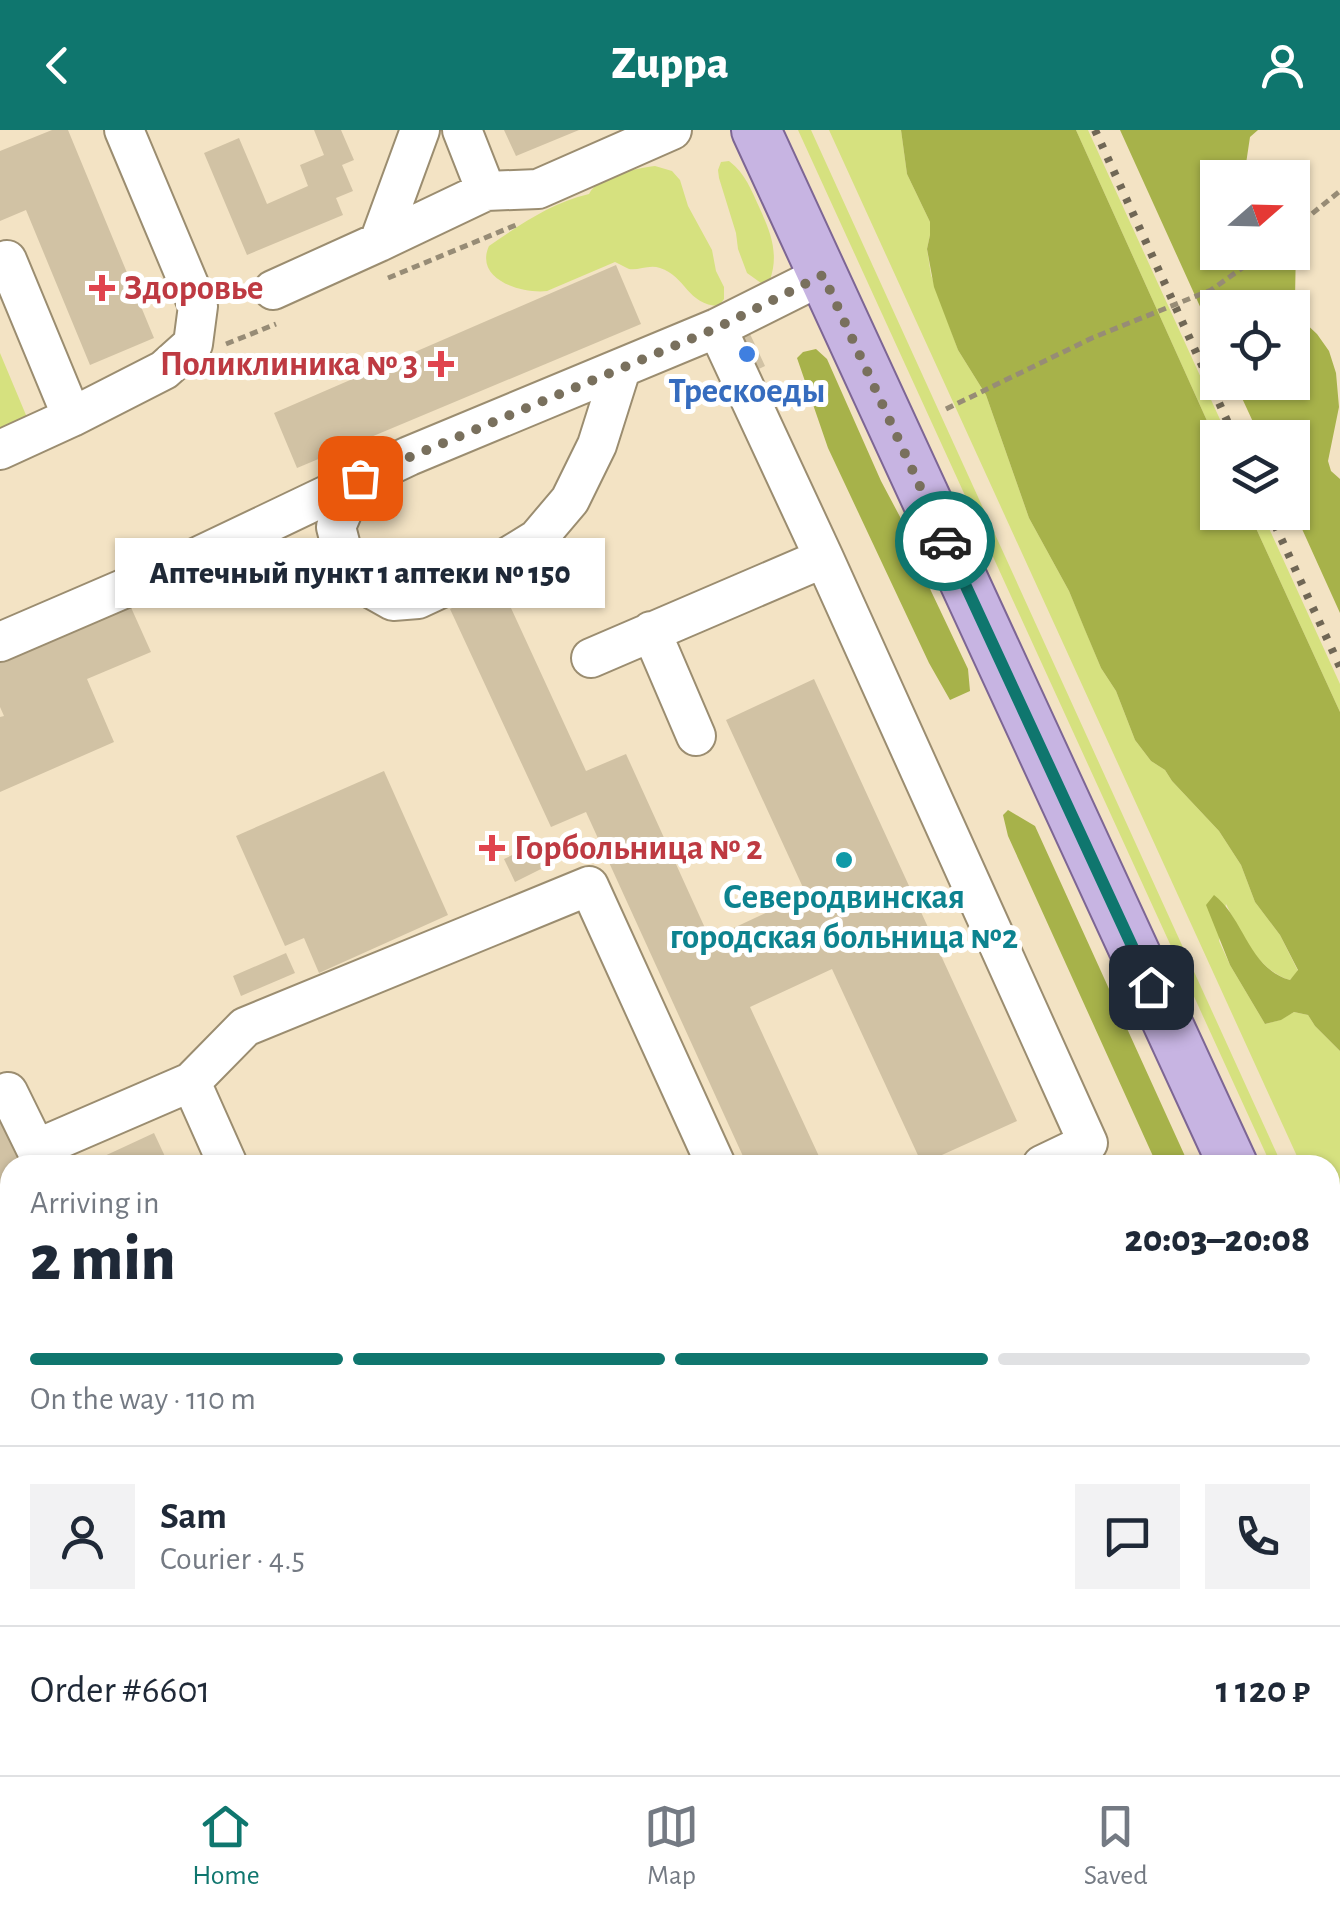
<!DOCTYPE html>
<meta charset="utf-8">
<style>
:root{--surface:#fff;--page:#f2f2f3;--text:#1f2937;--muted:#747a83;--line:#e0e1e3;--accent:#0f766e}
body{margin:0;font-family:"Alegreya Sans",sans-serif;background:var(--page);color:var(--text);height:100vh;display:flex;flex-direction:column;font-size:38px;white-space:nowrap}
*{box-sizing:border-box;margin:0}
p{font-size:32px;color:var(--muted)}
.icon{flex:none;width:55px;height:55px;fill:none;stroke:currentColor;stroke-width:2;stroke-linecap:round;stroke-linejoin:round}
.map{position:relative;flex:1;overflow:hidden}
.drawer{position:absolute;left:0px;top:1025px;width:1340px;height:620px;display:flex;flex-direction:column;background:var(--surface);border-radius:30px 30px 0 0;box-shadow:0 2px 8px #0004}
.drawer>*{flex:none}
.needle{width:65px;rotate:70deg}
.fabs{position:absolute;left:1200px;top:30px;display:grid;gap:20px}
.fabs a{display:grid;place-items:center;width:110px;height:110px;border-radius:0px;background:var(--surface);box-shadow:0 2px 8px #0004;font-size:50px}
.pin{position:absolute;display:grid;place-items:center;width:85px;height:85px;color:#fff;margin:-42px;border-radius:20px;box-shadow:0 5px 15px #0006}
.courier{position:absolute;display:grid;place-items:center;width:100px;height:100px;margin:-50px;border:8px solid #0f766e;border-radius:50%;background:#fff;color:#222;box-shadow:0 2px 12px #0007}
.bubble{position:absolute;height:70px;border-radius:0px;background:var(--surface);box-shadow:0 2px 8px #0004;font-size:32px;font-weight:800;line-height:70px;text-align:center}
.headline em{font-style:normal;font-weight:800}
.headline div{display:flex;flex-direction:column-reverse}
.headline{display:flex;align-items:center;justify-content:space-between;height:170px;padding:0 30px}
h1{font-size:65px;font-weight:800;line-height:75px}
.bar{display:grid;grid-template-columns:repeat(4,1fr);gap:15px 10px;align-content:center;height:120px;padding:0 30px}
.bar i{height:12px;border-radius:8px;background:var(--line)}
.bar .active{background:var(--accent)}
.bar p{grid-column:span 4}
.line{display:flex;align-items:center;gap:25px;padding:0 30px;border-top:2px solid var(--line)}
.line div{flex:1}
.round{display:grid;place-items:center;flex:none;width:105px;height:105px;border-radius:0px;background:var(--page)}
header{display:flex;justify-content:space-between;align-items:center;height:130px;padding:0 30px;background:var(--accent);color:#fff;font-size:45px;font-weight:800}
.tab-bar{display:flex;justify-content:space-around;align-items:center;height:140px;border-top:2px solid var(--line);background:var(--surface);font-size:28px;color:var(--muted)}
.tab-bar a{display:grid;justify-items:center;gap:5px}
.tab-bar .active{color:var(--accent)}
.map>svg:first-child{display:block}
.green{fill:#d6e17f}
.forest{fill:#a7b24a}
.building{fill:#d1c2a4}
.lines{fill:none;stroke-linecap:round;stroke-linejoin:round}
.minor-casing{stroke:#9b8d70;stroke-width:42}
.major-casing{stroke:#7d6694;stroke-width:52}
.path{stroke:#978c76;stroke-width:5;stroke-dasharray:8 5;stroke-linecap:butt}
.minor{stroke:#fff;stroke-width:38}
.major{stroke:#c7b4e2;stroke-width:48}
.rail{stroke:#706755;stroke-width:8;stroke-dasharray:5 10;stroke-linecap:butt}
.done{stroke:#79705d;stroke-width:10;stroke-dasharray:0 18}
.route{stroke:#0f766e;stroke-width:12}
.health-dot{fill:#e0444e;stroke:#fff;stroke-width:4}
.shop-dot{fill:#3f7fe0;stroke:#fff;stroke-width:4}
.culture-dot{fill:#0f9aa8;stroke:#fff;stroke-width:4}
.labels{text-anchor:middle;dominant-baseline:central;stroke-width:10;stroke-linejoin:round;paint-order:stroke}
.health-label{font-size:35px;font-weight:bold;fill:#be3a42;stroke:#fff;text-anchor:start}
.shop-label{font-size:35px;font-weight:bold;fill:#366cbe;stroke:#fff}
.culture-label{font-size:35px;font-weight:bold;fill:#0d838f;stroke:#fff}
</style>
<header><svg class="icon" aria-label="back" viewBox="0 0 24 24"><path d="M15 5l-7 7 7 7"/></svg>Zuppa<svg class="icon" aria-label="person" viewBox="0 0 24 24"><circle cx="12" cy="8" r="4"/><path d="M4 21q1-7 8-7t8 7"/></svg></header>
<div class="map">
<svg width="1340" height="1645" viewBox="0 0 1340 1645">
<rect width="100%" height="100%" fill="#f3e3c4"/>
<path class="green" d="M798 0H811L1282 1035H1271Z
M829 0H901L907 44 930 92V105L927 119 931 145 958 220 986 265 1029 388 1069 461 1101 538 1116 561 1135 610 1151 631 1165 640 1172 651 1219 701 1241 735 1255 772 1280 805 1298 841 1290 850C1258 841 1240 802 1226 774L1219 811 1230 835 1265 894 1280 890 1294 882 1308 885 1315 896 1340 921V1120L1330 1098V1035H1301Z
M1076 0H1088L1228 307 1218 308 1217 313Z
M729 31C746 44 751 60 760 79 771 103 779 124 770 150L761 153 747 143 738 119 736 103 719 48 718 40 721 32Z
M655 36 672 41 680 50 688 76 712 120 716 141 724 157V169L719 176C687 175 686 146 660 138 649 134 638 141 629 139 624 137 620 134 615 132L547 161C521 164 474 149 489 116 521 94 551 73 589 64 599 45 634 39 655 36Z
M0 223 31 297 0 310Z
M1249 383H1262L1340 554V582Z
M1330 1471 1340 1490V1590L1330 1598Z
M905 1635H948L936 1645H894Z
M1051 1635H1092L1080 1645H1039Z
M1113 1635H1230L1226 1645H1102Z"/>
<path class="forest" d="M901 0H1076L1217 313 1218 382 1249 383 1340 582V921L1315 896 1308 885 1294 882 1281 890 1265 894 1230 835 1206 775 1214 765C1244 788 1249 839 1290 850L1298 840 1280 805 1255 772 1241 735 1219 701 1172 651 1165 640 1151 631 1135 610 1116 561 1101 538 1085 500 1069 461 1029 388 986 265 958 220 934 157 927 119 930 105V92L907 44Z
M1120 0H1258L1250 7 1244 47 1218 48V122H1292V48L1281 47 1287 40 1296 37 1305 41C1311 64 1314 96 1296 114L1295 170 1302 190 1317 204 1329 221 1336 243 1339 277 1328 331 1331 341 1340 349V483L1293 379 1292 308 1260 307 1235 253 1292 252V178H1218L1217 214Z
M816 219 827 229 881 351 907 400 931 461 968 539 970 561 950 570 929 533 828 318 797 228 803 222Z
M1008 680 1035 696 1189 1035H1157L1008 706 1003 685Z"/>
<path class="building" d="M52 0H68L154 208 90 235 26 80 0 91V21Z
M314 0H341L354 30 342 35 353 61 336 68 343 85 247 125 204 23 239 8 267 74 308 56 300 35 324 25Z
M504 0H579L516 26Z
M616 135 641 194 297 338 274 283Z
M750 204 765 236 746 245 741 208Z
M500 454 586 641 626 624 710 809 806 764 726 590 814 549 1017 991 922 1034 832 839 750 877 823 1035H747L586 682 551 697 450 479Z
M129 473 151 522 87 549 114 612 0 662V587L4 586 0 577V529Z
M384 641 448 785 319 843 304 808 285 816 236 706Z
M548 708 559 730 515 752 504 729Z
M286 823 295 843 241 866 233 846Z
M0 989 21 1035H10V1173L0 1151Z
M154 1003 169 1035H85Z
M1340 1630V1645H1323Z
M159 1635H189L193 1645H163Z
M527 1635H567L571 1645H531Z"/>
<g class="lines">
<g class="minor-casing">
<path id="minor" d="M462 0 486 61
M379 112 486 61 538 59 672 0
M0 133 7 130 72 287
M273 160 379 112 420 0
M717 198 824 428 1088 1013 1042 1035
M0 320 72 287 164 240 193 214 198 176 124 0
M360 348 347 371 336 397 344 428 361 453 393 471 418 469 506 428 537 409 570 370 597 315 621 239
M651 501 696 606
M0 512 193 429 409 326 717 198 823 145
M591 528 824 428
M191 952 245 897 589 756 716 1035
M8 962 36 1019 191 952 228 1035
M0 1201 5 1211 0 1219
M1330 1355 1340 1349
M0 1385 10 1406
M117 1635 122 1645
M490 1635 494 1645
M313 1645 323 1635
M979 1645 990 1635"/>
</g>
<g class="major-casing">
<path id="major" d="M756 0 1233 1035
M1330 1246 1340 1267"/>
</g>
<path class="path" d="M1292 100 1340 61
M388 148 516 95
M226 214 276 194
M946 279 1092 208 1211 160 1265 122
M607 1645 608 1635
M676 1645 682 1635
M1243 1645 1247 1635"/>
<use href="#minor" class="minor"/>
<use href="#major" class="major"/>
<path class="rail" d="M1095 0 1235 308
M1269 382 1340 537"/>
</g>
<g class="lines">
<path class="done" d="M360 348 717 198 823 145 945 411"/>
<path class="route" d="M945 411 1151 857"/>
</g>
<g class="health-dot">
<path d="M97 143h10v10h10v10h-10v10h-10v-10h-10v-10h10z"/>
<path d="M436 219h10v10h10v10h-10v10h-10v-10h-10v-10h10z"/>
<path d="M487 703h10v10h10v10h-10v10h-10v-10h-10v-10h10z"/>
</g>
<circle class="shop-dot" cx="747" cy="224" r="10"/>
<circle class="culture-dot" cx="844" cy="730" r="10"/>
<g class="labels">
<g class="health-label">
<text x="124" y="158">Здоровье</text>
<text x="418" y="234" text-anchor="end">Поликлиника № 3</text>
<text x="514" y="718">Горбольница № 2</text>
</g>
<g class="shop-label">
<text x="747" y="261">Трескоеды</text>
</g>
<g class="culture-label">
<text x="844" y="767">Северодвинская<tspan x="844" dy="40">городская больница №2</tspan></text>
</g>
</g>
</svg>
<div class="fabs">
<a><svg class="needle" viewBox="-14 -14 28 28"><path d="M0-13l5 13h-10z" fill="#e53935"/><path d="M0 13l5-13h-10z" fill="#747a83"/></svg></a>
<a><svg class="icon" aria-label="locate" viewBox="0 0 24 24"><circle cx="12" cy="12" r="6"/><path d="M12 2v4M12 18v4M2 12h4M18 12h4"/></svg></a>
<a><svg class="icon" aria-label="layers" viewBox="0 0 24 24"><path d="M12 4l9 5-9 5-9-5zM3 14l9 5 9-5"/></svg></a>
</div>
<div class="pin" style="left:360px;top:348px;background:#ea580c"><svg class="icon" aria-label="bag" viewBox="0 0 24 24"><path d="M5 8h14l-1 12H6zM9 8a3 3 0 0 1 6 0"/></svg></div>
<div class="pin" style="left:1151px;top:857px;background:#1f2937"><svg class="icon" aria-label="home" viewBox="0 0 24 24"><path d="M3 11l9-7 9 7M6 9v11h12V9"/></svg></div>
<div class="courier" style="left:945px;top:411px"><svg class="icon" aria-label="car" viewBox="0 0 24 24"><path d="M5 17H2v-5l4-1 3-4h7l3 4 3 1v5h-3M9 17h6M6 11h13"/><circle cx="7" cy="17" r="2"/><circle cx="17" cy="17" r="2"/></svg></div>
<div class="bubble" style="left:115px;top:408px;width:490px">Аптечный пункт 1 аптеки № 150</div>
<section class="drawer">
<div class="headline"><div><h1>2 min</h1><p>Arriving in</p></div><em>20:03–20:08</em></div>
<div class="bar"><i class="active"></i><i class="active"></i><i class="active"></i><i></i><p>On the way · 110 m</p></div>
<div class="line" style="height:180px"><a class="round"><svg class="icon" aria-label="person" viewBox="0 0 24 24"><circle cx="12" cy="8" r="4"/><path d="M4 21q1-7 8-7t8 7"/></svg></a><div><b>Sam</b><p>Courier · 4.5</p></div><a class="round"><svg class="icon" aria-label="chat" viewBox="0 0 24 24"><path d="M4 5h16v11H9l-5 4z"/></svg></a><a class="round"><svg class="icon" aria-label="phone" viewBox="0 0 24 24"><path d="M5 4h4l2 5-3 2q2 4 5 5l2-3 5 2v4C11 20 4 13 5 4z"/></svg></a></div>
<div class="line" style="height:130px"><div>Order #6601</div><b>1 120 ₽</b></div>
</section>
</div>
<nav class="tab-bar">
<a class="active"><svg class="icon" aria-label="home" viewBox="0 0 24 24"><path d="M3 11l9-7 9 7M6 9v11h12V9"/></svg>Home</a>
<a><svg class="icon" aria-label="map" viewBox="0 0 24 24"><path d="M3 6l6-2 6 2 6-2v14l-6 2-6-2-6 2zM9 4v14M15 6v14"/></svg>Map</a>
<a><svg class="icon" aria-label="saved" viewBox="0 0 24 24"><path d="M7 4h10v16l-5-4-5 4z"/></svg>Saved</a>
</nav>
